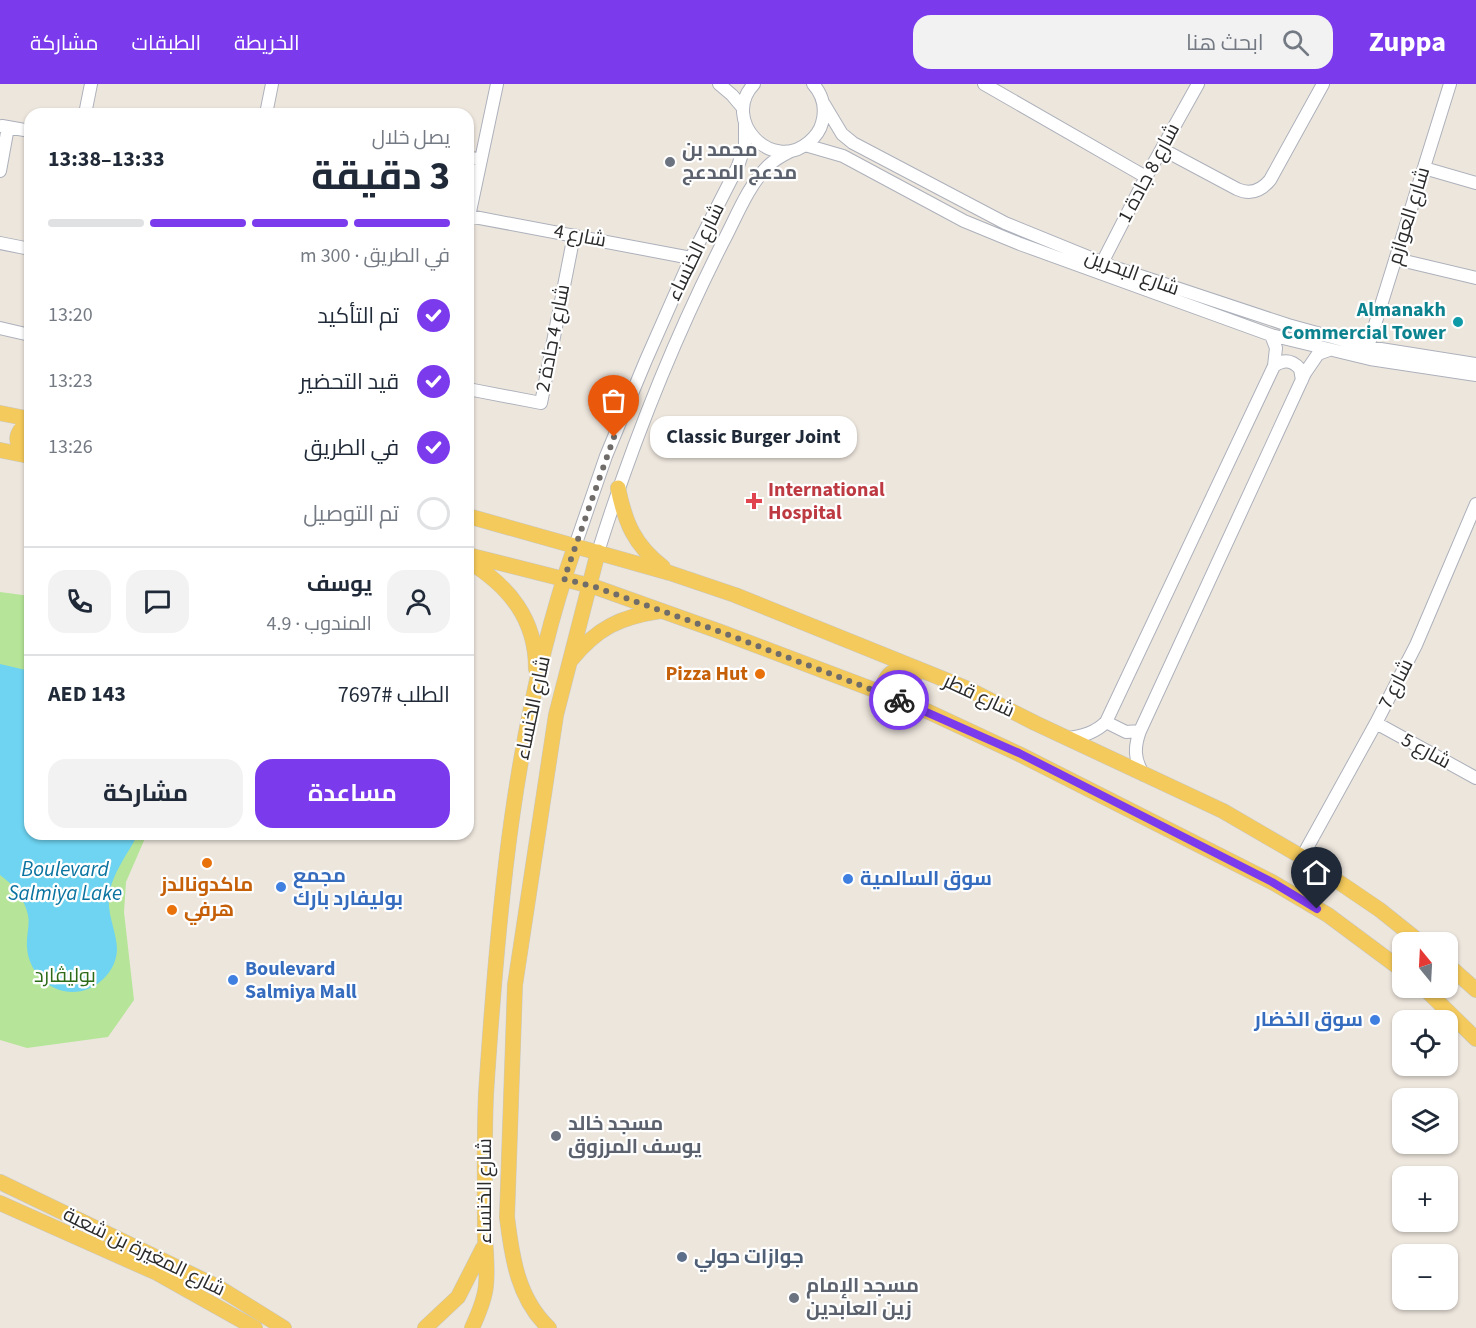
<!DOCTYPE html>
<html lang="ar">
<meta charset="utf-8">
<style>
:root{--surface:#fff;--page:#f2f2f3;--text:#1f2937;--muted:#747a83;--line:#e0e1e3;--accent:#7c3aed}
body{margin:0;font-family:"Source Sans 3",Cairo,sans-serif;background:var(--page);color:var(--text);direction:rtl;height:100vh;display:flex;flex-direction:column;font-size:22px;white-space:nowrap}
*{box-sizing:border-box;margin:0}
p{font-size:20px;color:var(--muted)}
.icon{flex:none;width:33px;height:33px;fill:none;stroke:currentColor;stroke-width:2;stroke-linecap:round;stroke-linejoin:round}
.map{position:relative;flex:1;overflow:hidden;direction:ltr}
.panel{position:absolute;left:24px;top:24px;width:450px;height:732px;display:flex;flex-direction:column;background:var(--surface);border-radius:18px;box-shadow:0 2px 4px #0004;direction:rtl}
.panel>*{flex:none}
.needle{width:39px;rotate:342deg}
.tools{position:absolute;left:1392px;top:848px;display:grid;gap:12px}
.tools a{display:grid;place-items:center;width:66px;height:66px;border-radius:12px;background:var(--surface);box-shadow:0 2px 4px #0004;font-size:30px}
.pin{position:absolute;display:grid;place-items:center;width:51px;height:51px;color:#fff;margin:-62px -26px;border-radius:50% 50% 50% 0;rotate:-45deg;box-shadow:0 0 6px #0007}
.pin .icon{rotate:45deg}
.courier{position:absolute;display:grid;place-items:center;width:60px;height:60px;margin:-30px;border:4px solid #7c3aed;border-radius:50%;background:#fff;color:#222;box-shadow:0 2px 8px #0007}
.bubble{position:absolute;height:42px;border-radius:18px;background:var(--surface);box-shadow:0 2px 4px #0004;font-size:20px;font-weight:700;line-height:42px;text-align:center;direction:rtl}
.overview em{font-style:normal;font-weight:700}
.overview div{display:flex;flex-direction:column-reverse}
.overview{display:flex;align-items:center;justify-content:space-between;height:102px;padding:0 24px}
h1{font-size:39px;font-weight:700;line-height:45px}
.bar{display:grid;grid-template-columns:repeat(4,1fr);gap:9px 6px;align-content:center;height:72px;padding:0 24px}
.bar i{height:8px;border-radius:4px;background:var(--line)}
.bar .current{background:var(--accent)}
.bar p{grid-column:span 4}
.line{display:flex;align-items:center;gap:15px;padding:0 24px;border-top:2px solid var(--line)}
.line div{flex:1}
.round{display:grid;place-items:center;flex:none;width:63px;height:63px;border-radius:18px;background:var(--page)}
ol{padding:0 24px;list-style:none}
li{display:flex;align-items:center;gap:18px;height:66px}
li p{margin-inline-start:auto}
li .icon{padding:6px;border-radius:50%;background:var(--accent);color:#fff;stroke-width:4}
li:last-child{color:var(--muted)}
li i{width:33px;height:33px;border:3px solid var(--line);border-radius:50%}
.button{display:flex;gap:12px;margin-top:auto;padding:12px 24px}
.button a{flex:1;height:69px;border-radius:18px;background:var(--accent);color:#fff;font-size:24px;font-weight:700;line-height:69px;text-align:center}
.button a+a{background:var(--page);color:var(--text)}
header{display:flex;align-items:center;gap:36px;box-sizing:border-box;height:84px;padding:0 30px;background:var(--accent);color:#fff}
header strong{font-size:28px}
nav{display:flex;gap:33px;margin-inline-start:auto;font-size:21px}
.search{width:420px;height:54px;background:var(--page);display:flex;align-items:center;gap:15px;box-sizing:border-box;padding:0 21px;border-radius:18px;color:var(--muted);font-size:22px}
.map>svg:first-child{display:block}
.green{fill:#b6e599}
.water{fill:#6ed4f1}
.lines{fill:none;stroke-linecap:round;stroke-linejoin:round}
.minor-casing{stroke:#adb1bb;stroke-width:14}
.major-casing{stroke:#c8c8c8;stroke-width:16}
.minor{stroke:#fff;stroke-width:12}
.major{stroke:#f4ca5c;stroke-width:15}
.done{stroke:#6f6c69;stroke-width:6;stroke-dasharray:0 10.8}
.route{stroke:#7c3aed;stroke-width:8}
.worship-dot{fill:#6b7280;stroke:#fff;stroke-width:2}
.culture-dot{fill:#0f9aa8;stroke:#fff;stroke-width:2}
.health-dot{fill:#e0444e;stroke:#fff;stroke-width:2}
.food-dot{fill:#e8710a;stroke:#fff;stroke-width:2}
.shop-dot{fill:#3f7fe0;stroke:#fff;stroke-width:2}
.service-dot{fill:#5c6f8a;stroke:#fff;stroke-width:2}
.labels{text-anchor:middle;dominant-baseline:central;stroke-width:4.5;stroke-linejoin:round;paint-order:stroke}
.worship-label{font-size:20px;font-weight:bold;fill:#5b616d;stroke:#fff;text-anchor:start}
.street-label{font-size:20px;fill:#2b2b2b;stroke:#fff}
.culture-label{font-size:20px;font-weight:bold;fill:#0d838f;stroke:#fff;text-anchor:end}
.health-label{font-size:20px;font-weight:bold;fill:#be3a42;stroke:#fff;text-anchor:start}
.food-label{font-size:20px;font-weight:bold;fill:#c56008;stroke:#fff;text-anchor:end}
.shop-label{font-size:20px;font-weight:bold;fill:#366cbe;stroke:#fff;text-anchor:start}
.park-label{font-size:20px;fill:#2d6b19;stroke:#fff}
.service-label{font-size:20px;font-weight:bold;fill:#4e5e75;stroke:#fff;text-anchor:start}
.water-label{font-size:21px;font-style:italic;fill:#0a73a0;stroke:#fff}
</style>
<header>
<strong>Zuppa</strong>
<div class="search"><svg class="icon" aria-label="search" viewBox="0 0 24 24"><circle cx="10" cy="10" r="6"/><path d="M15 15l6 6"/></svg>ابحث هنا</div>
<nav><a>الخريطة</a><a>الطبقات</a><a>مشاركة</a></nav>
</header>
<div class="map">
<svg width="1476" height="1244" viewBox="0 0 1476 1244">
<rect width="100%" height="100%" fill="#ede6dd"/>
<path class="green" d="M0 508 30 512V750H150L146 752 126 798 124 828 134 916 108 953 27 964 0 956Z"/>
<path class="water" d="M0 580 30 587V750H138C128 770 112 789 109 812 107 831 117 848 117 866 116 890 93 909 71 908 47 907 28 886 27 863 26 852 30 842 28 831 24 814 14 801 0 791Z"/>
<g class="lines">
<g class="minor-casing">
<path id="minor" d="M719 0 732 11 743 24
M754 0C720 36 772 90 809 58 815 53 820 47 822 39 826 25 823 11 813 0
M984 0 1146 93
M824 20 842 50 853 59 1005 139 1113 183 1288 241 1368 263 1476 280
M85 30 91 0
M266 30 272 0
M2 42 30 47
M805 61 843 72 964 137 1020 160 1271 251 1370 275 1476 291
M1162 65 1237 105C1250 111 1261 107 1270 96L1323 0
M468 73 481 76
M1424 84 1476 99
M0 87 8 43
M469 132 691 174
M468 137 497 0
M0 159 30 165
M1396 175 1476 194
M1102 179 1146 93 1198 0
M0 244 30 251
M1368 263 1450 0
M1274 282C1284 275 1292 276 1300 285L1302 296
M468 305 541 319 574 151
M575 462 606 372 646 276 691 174 738 82 745 61V40
M598 468C631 363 672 259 722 160 736 134 747 103 768 82 774 76 783 71 791 67
M1106 638 1126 648 1140 647
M1376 639 1476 694
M1066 654C1082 653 1095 649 1106 638L1274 282 1276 264 1271 251
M1144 691C1134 676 1134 663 1140 647L1305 289 1318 270 1329 266
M1302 773 1376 639 1416 561 1476 420"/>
</g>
<g class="major-casing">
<path id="major" d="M0 329 30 335
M0 366 29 372
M28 372C20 364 12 356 22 344L30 342
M618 404C625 438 634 461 663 483
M468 432 670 489 735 511 968 605 1035 639 1223 727 1302 773 1380 826 1420 858
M468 471 595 503 721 548 914 621 1019 670 1272 798 1328 831 1402 886
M468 477C509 502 536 535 536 585
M571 576C597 544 620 533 660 527
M880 609C888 587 892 582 915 592
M1448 881 1476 906
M1423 903 1476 955
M0 1098 218 1203 284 1244
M0 1119 157 1189 255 1244
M425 1244 458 1213 483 1164
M472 1244C478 1231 485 1215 486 1201 488 1183 485 1164 485 1147 485 1101 484 1056 486 1010 498 826 514 637 575 462
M549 1244C518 1215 512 1174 507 1133L515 901 556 631 598 468"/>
</g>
<use href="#minor" class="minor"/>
<use href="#major" class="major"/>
</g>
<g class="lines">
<path class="done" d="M614 353 564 495 595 503 721 548 899 616"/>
<path class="route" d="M899 616 1019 669 1272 798 1317 825"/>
</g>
<g class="worship-dot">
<circle cx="670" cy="78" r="6"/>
<circle cx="556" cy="1052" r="6"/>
<circle cx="794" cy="1214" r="6"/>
</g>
<circle class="culture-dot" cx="1458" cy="238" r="6"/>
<path class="health-dot" d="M751 408h6v6h6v6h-6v6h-6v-6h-6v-6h6z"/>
<g class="food-dot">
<circle cx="760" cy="590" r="6"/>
<circle cx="207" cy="779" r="6"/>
<circle cx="172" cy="826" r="6"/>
</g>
<g class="shop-dot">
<circle cx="848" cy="795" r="6"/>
<circle cx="281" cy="803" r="6"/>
<circle cx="233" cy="896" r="6"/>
<circle cx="1375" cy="936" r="6"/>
</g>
<circle class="service-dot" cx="682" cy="1173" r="6"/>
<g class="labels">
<g class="worship-label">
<text x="682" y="66">محمد بن<tspan x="682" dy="23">مدعج المدعج</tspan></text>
<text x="568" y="1040">مسجد خالد<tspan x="568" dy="23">يوسف المرزوق</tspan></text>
<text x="806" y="1202">مسجد الإمام<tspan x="806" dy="23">زين العابدين</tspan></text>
</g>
<g class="street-label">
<text transform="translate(1149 89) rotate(-62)">شارع 8 جادة 1</text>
<text transform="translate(1409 132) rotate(-73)">شارع العوازم</text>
<text transform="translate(580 152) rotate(11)">شارع 4</text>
<text transform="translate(696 168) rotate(-64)">شارع الخنساء</text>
<text transform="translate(1132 189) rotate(20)">شارع البحرين</text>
<text transform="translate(553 254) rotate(-79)">شارع 4 جادة 2</text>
<text transform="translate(1396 600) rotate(-63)">شارع 7</text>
<text transform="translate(979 612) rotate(25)">شارع قطر</text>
<text transform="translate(533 624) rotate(-78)">شارع الخنساء</text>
<text transform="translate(1426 667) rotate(29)">شارع 5</text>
<text transform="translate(485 1107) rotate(-90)">شارع الخنساء</text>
<text transform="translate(144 1168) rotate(26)">شارع المغيرة بن شعبة</text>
</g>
<g class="culture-label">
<text x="1446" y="226">Almanakh<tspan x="1446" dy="23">Commercial Tower</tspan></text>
</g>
<g class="health-label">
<text x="768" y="406">International<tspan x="768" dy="23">Hospital</tspan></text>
</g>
<g class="food-label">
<text x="748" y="590">Pizza Hut</text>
<text x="207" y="801" text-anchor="middle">ماكدونالدز</text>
<text x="184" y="826" text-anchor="start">هرفي</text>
</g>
<g class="shop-label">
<text x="293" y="792">مجمع<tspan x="293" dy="23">بوليفارد بارك</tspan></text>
<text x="860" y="795">سوق السالمية</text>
<text x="245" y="885">Boulevard<tspan x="245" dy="23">Salmiya Mall</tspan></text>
<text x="1363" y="936" text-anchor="end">سوق الخضار</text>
</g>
<g class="park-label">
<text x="65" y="892">بوليڤارد</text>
</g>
<g class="service-label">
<text x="694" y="1173">جوازات حولي</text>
</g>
<g class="water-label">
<text x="65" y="785">Boulevard<tspan x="65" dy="24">Salmiya Lake</tspan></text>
</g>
</g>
</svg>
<div class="tools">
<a><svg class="needle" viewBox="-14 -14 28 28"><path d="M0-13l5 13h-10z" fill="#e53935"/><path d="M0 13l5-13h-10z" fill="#747a83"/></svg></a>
<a><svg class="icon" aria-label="locate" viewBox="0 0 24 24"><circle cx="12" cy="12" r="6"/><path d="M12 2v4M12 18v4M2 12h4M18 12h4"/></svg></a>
<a><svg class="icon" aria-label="layers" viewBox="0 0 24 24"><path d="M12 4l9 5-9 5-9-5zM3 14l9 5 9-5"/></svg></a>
<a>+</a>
<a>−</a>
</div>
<div class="pin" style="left:614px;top:353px;background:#ea580c"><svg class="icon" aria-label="bag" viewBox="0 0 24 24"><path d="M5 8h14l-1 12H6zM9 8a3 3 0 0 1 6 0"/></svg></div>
<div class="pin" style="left:1317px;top:825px;background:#1f2937"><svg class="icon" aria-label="home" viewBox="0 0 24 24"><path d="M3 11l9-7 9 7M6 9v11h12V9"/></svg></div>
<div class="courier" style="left:899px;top:616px"><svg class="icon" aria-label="bike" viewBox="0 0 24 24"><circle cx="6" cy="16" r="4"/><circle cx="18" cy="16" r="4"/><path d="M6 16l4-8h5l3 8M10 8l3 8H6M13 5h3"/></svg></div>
<div class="bubble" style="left:650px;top:332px;width:207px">Classic Burger Joint</div>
<section class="panel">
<div class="overview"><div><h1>3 دقيقة</h1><p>يصل خلال</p></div><em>13:33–13:38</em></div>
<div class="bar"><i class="current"></i><i class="current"></i><i class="current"></i><i></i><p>في الطريق · 300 m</p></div>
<ol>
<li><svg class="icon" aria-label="check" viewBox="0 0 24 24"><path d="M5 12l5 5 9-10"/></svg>تم التأكيد<p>13:20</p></li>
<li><svg class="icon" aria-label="check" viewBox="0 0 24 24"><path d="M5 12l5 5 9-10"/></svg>قيد التحضير<p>13:23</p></li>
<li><svg class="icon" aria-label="check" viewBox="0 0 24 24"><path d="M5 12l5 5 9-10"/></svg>في الطريق<p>13:26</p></li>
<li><i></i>تم التوصيل</li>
</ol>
<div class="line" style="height:108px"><a class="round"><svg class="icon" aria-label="person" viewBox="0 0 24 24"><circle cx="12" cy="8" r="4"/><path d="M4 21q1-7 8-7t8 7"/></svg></a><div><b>يوسف</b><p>المندوب · 4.9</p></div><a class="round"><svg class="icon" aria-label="chat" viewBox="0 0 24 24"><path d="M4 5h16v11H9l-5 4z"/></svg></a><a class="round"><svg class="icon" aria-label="phone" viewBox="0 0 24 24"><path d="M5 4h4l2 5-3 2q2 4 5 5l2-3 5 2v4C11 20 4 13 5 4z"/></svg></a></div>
<div class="line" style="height:78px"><div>الطلب #7697</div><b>AED 143</b></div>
<div class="button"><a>مساعدة</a><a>مشاركة</a></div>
</section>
</div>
